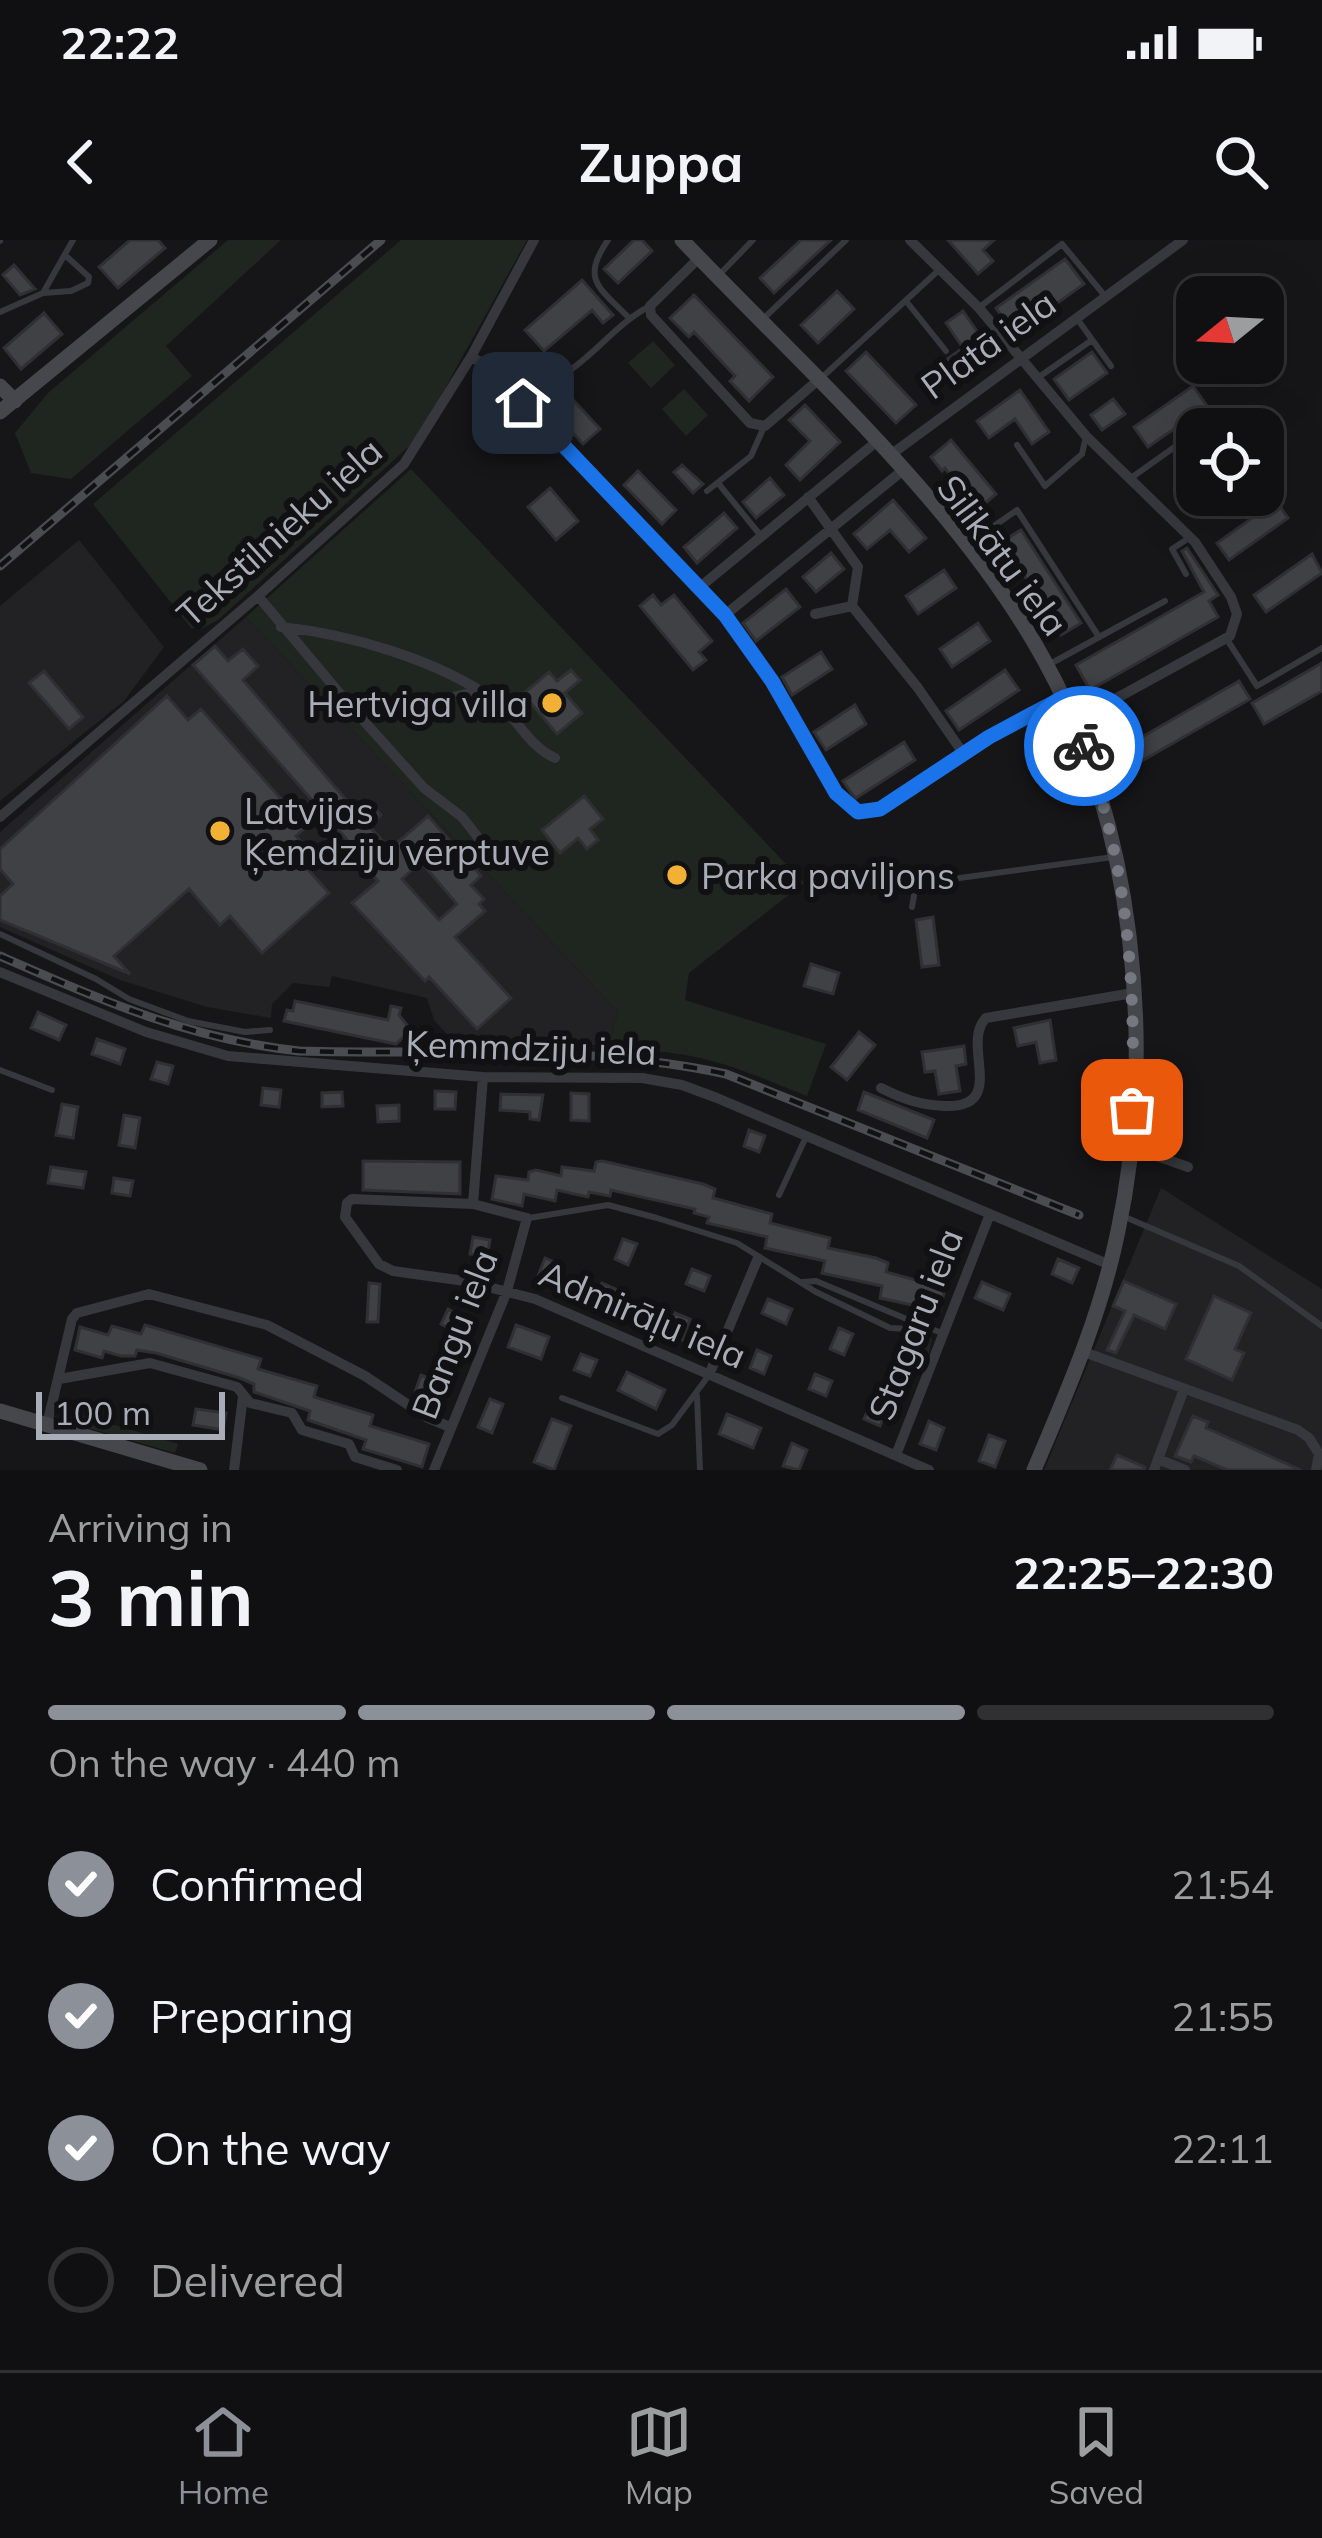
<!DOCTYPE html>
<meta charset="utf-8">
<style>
:root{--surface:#101012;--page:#19191b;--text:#f1f3f6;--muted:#9c9d9f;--line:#303032;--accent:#8c9099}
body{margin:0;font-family:Mulish,sans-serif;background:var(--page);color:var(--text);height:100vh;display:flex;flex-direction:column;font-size:45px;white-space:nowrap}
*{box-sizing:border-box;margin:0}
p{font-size:39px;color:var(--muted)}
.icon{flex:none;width:66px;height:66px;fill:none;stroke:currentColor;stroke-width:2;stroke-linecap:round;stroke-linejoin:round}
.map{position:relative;height:1230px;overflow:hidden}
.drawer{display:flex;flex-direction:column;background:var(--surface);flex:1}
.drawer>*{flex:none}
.needle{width:78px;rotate:252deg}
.controls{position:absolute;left:1176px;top:36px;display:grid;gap:24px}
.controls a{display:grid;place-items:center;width:108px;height:108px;border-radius:24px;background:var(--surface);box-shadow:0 12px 48px #0002,0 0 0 3px var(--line);font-size:60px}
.scale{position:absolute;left:36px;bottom:30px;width:189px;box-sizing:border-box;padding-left:12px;border:6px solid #a8adb8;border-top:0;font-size:33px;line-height:42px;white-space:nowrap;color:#a8adb8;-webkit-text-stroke:9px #111113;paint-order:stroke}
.pin{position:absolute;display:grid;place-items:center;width:102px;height:102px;color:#fff;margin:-51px;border-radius:24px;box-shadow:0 6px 18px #0006}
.courier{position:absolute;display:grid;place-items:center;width:120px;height:120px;margin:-60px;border:9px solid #1a73e8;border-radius:50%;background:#fff;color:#222;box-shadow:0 3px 15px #0007}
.head em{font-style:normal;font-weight:700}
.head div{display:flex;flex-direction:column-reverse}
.head{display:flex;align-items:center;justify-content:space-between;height:204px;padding:0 48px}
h1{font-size:78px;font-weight:700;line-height:90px}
.bar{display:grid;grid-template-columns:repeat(4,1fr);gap:18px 12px;align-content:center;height:144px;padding:0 48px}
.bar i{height:15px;border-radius:9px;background:var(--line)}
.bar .active{background:var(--accent)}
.bar p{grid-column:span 4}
ol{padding:0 48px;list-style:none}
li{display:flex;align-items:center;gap:36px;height:132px}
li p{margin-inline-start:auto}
li .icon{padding:12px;border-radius:50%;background:var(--accent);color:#fff;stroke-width:4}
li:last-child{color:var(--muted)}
li i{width:66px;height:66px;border:6px solid var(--line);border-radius:50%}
.status{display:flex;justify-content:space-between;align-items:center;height:84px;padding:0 60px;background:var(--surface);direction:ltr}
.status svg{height:33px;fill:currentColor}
header{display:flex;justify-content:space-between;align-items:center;height:156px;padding:0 48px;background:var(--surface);font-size:54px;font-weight:700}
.menu{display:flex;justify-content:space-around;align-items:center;height:168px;border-top:3px solid var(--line);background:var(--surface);font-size:33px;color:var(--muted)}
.menu a{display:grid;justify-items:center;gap:6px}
.menu .active{color:var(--accent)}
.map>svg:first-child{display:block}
.built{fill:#222225}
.green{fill:#1e261f}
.building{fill:#404145;stroke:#303034;stroke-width:3;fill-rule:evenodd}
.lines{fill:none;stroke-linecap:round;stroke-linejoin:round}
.lane{stroke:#37383d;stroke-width:6}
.street{stroke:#37383d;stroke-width:10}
.secondary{stroke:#45474d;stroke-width:15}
.rail-casing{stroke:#4a4c52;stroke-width:9}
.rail{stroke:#111113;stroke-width:4.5;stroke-dasharray:14;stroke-linecap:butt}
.done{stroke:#757880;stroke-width:12;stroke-dasharray:0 21.6}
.route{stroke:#1a73e8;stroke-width:15}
.poi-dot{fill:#f2b134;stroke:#111113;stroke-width:4.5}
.labels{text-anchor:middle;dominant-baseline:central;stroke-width:12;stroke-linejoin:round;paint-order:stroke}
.street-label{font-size:36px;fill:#a8adb8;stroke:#111113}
.poi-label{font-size:36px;fill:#a8adb8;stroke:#111113;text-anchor:start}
</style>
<div class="status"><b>22:22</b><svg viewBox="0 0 49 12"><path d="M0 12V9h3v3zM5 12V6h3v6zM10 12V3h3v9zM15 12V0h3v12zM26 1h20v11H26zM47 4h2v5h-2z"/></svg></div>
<header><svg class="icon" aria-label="back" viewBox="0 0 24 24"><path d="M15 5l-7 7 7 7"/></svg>Zuppa<svg class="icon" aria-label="search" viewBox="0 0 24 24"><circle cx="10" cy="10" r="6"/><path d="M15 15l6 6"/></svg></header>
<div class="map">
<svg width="1322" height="1230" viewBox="0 0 1322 1230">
<rect width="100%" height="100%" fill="#161618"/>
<path class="built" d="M79 300 164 407 124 461 0 561V366Z
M246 377 618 772 609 805H457L434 780 427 758 332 736 329 747 293 743 272 764 271 778 207 767 120 740 0 687V592Z
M1161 948 1322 1049V1230H1044Z"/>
<path class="green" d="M228 0H281L166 106 192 136 71 239 31 233 15 193 48 153Z
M401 0H527L417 199 218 380 203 388H191L93 264Z
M653 101 675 125 651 148 628 123Z
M684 149 708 175 686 196 662 169Z
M411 229 804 643 689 733 685 760 826 804 807 856C740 829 699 810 625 810L616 802 609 805 618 772 246 377Z
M920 1090 932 1099 927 1122 900 1097Z
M59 1168 178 1204 175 1213 67 1182Z"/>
<path class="building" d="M130 0H158L165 8 118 48 99 27Z
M634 0H642L652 11 618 43 604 29Z
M801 0H831L774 53 760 38Z
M948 0H994L983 10 993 21 978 34Z
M1065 19 1084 44 1014 94 996 68Z
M14 25 35 49 20 55 3 35Z
M582 40 613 75 603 83 592 70 544 111 525 90Z
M837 51 854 69 818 103 801 85Z
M694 55 773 137 749 161 730 141 735 136 694 92 689 97 670 78Z
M963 71 992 113 949 143 937 126 963 108 946 83Z
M44 73 62 94 21 129 4 108Z
M866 112 916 165 896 183 846 131Z
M1092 112 1107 133 1069 160 1054 139Z
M1193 146 1207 166 1148 207 1134 187Z
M1020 150 1049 192 1032 204 1015 179 989 198 977 181Z
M565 151 600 189 583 204 548 166Z
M1113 159 1125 174 1102 190 1091 175Z
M805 165 840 202 800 240 786 225 810 201 789 180Z
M951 200 996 254 976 271 945 228 942 231 931 217Z
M682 225 703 244 693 253 674 232Z
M638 231 676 270 662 284 624 245Z
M770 238 784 255 756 278 743 262Z
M1197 238V255H1209L1197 264V274L1180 250Z
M550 248 578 281 556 300 528 267Z
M893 260 926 298 909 312 890 290 867 309 854 294Z
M1276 261 1288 278 1229 320 1217 303Z
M724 273 737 288 697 323 684 307Z
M1021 290 1081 383 1061 395 1003 301Z
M1187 308 1218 355 1209 361 1218 377 1090 450 1076 425 1204 352 1182 311Z
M831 313 844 329 816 352 803 337Z
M1312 314 1322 333 1266 372 1254 355Z
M944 330 956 348 918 374 906 356Z
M786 349 800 367 756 401 743 383Z
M653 355 661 365 674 355 712 401 699 412 706 420 693 430 640 366Z
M978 383 990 401 952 427 940 409Z
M215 406 228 421 243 409 258 426 243 440 360 576 373 565 381 575 369 586 390 609 428 576 481 636 471 645 484 659 479 664 485 671 455 697 511 758 477 789 429 737 425 741 352 663 378 641 346 605 349 602 193 425ZM421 622 457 664 439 680 402 639Z
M821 412 832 429 792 455 782 437Z
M1322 423V451L1264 484 1252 463Z
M571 430 580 440 565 453 582 473 557 494 523 454 549 432 557 441Z
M1005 430 1019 450 959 490 946 471Z
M44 431 83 477 69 489 29 443Z
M1239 441 1250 459 1133 526 1123 508Z
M167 456 188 480 201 469 306 587 296 596 305 606 295 615 329 653 262 713 230 676 220 685 189 649 114 716 130 734 0 680V656L13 644 0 629V609Z
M855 465 866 484 826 510 814 492Z
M904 502 915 520 856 558 852 554 843 541Z
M584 556 603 579 590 589 598 600 587 609 578 598 560 613 542 590Z
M933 677 939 725 922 727 916 680Z
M811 724 839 733 833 754 804 746Z
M295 761 388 780 391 766 401 768 399 775 411 790 396 804 284 781 287 770 293 771Z
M38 772 66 785 59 800 31 788Z
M1050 780 1056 820 1040 823 1036 802 1018 806 1014 788Z
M859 792 875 805 847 840 831 827Z
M97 799 125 809 120 824 92 814Z
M964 806 966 824 956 826 960 851 939 854 935 831 925 832 922 812Z
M157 822 173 826 168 844 151 839Z
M263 848 281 850 279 867 261 865Z
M435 851 456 852 455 869H435Z
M342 852 343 866 322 867V853Z
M864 852 934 880 927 898 858 870Z
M571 853 589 854V881L571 880Z
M501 854 543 855 539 880 530 879V872L500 870Z
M62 864 78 867 73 898 56 895Z
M399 865V881L378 882 377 866Z
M124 875 140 878 135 908 119 905Z
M749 890 765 896 759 912 744 906Z
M363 921 460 922V954L363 950Z
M602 921 703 944 715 949 713 958 772 974 770 983 830 998 828 1008 876 1018 888 1023 886 1032 945 1048 940 1071 880 1058 882 1046 822 1033 825 1021 765 1008 767 997 707 983 709 977 694 973 695 969 611 950 610 956 589 952 588 957 557 950 555 961 524 954 522 966 492 959 496 936 528 940 529 932 536 930 561 936 562 927 594 931 596 922Z
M51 927 86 932 83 948 48 943Z
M114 938 133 941 130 956 112 953Z
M473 997 490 1000 487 1017 470 1014Z
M623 999 637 1004 628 1025 615 1019Z
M545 1018 561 1025 554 1043 538 1036Z
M1058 1019 1079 1028 1072 1043 1052 1034Z
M692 1029 710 1036 704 1051 686 1044Z
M1124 1041 1176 1064 1165 1089 1134 1075 1116 1113 1107 1110 1125 1071 1113 1066Z
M982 1042 1010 1054 1003 1070 975 1058Z
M369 1043 380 1044 378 1082H367Z
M602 1043 627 1054 616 1079 587 1067Z
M1214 1056 1251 1073 1235 1109 1244 1113 1232 1140 1186 1119Z
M768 1059 792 1069 786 1084 762 1073Z
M448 1069 467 1079 460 1094 441 1084Z
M675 1073 690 1079 682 1100 666 1093Z
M145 1085 261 1119 258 1129 317 1146 314 1157 373 1175 370 1186 429 1204 422 1227 363 1209 366 1200 308 1180 310 1171 254 1152V1144L240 1138 156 1113 137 1110 135 1116H121L104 1111 102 1118 75 1110 80 1087 108 1095 112 1086 141 1094Z
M516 1085 549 1097 541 1119 508 1107Z
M839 1088 853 1094 844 1115 830 1109Z
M757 1110 771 1116 764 1134 750 1128Z
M581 1114 597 1120 590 1136 574 1130Z
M627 1132 665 1150 656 1169 618 1150Z
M815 1134 832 1141 826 1156 809 1149Z
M421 1135 441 1143 435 1159 415 1152Z
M873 1158 888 1165 880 1186 864 1179Z
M490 1159 503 1164 492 1193 478 1187Z
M196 1169 226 1173 223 1190 193 1185Z
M727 1174 761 1188 753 1208 719 1194Z
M1193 1176 1208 1182 1206 1188 1301 1230H1227L1194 1216 1191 1222 1175 1216Z
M552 1179 571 1186 554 1230 534 1222Z
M929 1181 944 1188 936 1210 920 1204Z
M989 1195 1005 1201 995 1227 979 1221Z
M792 1203 807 1210 799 1230 783 1226Z
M1117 1215 1145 1227 1144 1230H1110Z"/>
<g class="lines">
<path class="lane" d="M608 0C580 40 600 48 629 78
M0 1V0
M720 34 753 0
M43 53 71 51 88 43 89 37 65 15
M906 61 946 111
M981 66 1062 4 1105 56
M0 72 43 53 73 0
M763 79 846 0
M1078 80 1111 126
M1036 139 1092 100
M819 140 940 29
M523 163C536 152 548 144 563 135 594 116 615 85 648 67
M1017 205 1045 246 1082 214 1086 196
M1131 238 1197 191
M718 243 761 296
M707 251 751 216 763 189
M968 304 1017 270 1099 397
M1186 334 1172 309 1189 298
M1226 398 1257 446 1322 408
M1050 424 1165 361
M912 667 916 644 1113 617
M0 694 96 739 129 759 188 781 245 792 270 790
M0 830 52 850
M779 955 806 897
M1125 977 1239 1026 1322 1086
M529 978 608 965 657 978 737 1003 816 1052 890 1088 910 1089 916 1083 942 1093
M802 1042 816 1041 916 1083
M697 1156 700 1230
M562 1158 658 1194 672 1185 709 1135"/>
<path class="street" d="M910 0 979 68 1086 196 1195 302 1231 357 1237 374 1230 396 1075 481
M699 18 650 66 651 75 750 183 765 186 817 141
M471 117 486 125 725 375 773 441 836 553 858 572 880 569 989 497 1064 457
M889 216 1183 0
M808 257 858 327 852 366
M700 347 876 202
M258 356 346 461 415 466 478 451
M815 374 852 366 918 448 963 513
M725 375 902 231
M281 387C349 394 438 420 494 460 518 478 527 505 555 518
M346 461 424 548 462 577 484 605
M0 577 258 356 404 224 471 117 534 0
M0 732 146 792 228 816 483 837 642 838 682 845 717 858 1110 1025
M881 848C903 859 920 865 945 866 1009 868 960 804 986 778L1133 753
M1131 907 1188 927
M473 964 352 959 347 963 345 977 379 1024 393 1031 465 1041 535 1059 929 1230
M1084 1112 1298 1190 1309 1198 1319 1214 1316 1230
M709 1135 758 1018
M59 1139 150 1123 237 1147 250 1163 292 1173 302 1190 349 1204 355 1217 397 1230
M47 1185 72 1079 77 1073 149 1054 267 1085 365 1136 428 1178 450 1187
M896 1215 990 974
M1158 1219 1185 1230
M234 1230 243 1156
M434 1230 507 1051 527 978 473 964 483 837
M1154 1230 1184 1149"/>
<path class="secondary" d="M682 0C803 127 958 264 1043 418 1134 580 1157 810 1118 991 1101 1075 1067 1152 1034 1230
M0 146 15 161
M0 172 210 0
M0 1171 200 1230"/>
<g class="rail-casing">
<path id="rail" d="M0 326 381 0
M0 716C101 760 189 799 299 811 441 815 587 804 726 834L1079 975"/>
</g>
<use href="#rail" class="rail"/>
</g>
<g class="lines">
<path class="done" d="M1084 506C1128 624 1136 745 1132 870"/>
<path class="route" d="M523 163 725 375 772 441 836 553 858 572 880 569 989 497 1064 457 1084 506"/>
</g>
<g class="poi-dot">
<circle cx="552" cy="463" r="12"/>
<circle cx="220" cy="591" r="12"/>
<circle cx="677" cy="635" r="12"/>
</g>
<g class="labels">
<g class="street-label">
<text transform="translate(988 104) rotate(-36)">Platā iela</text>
<text transform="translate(279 292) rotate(-42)">Tekstilnieku iela</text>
<text transform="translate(1003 315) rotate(53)">Silikātu iela</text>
<text transform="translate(531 807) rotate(2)">Ķemmdziju iela</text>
<text transform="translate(643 1074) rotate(23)">Admirāļu iela</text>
<text transform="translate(915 1084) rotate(-69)">Stagaru iela</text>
<text transform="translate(454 1094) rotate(-69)">Bangu iela</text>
</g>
<g class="poi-label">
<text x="528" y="463" text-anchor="end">Hertviga villa</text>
<text x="244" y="570">Latvijas<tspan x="244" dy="41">Ķemdziju vērptuve</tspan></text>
<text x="701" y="635">Parka paviljons</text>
</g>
</g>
</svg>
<div class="controls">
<a><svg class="needle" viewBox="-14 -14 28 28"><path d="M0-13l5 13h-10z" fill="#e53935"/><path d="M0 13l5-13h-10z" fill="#9c9d9f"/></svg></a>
<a><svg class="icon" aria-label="locate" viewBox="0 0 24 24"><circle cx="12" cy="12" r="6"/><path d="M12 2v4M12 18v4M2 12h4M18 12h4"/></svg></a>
</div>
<div class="scale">100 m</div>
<div class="pin" style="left:1132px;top:870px;background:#ea580c"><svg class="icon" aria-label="bag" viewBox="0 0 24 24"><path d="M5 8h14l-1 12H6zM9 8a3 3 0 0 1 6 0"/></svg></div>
<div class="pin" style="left:523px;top:163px;background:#1f2937"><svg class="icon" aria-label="home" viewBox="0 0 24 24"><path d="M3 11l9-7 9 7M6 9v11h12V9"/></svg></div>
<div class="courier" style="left:1084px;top:506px"><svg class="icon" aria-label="bike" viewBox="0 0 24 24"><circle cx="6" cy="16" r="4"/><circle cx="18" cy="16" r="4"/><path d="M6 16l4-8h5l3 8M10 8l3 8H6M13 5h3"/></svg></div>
</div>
<section class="drawer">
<div class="head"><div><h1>3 min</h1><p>Arriving in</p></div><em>22:25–22:30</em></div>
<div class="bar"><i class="active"></i><i class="active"></i><i class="active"></i><i></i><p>On the way · 440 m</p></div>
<ol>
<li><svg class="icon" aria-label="check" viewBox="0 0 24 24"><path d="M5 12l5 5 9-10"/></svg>Confirmed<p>21:54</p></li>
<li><svg class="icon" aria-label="check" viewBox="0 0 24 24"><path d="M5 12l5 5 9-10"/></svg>Preparing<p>21:55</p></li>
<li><svg class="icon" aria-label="check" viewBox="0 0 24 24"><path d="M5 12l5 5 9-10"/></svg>On the way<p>22:11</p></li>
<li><i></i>Delivered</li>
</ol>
</section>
<nav class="menu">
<a class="active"><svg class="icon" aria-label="home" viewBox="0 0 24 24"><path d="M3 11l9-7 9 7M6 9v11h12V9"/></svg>Home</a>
<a><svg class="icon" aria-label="map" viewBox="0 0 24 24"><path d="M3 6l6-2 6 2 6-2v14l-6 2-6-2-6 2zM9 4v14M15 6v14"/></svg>Map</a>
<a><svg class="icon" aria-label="saved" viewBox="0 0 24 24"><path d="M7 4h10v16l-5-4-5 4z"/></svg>Saved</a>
</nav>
